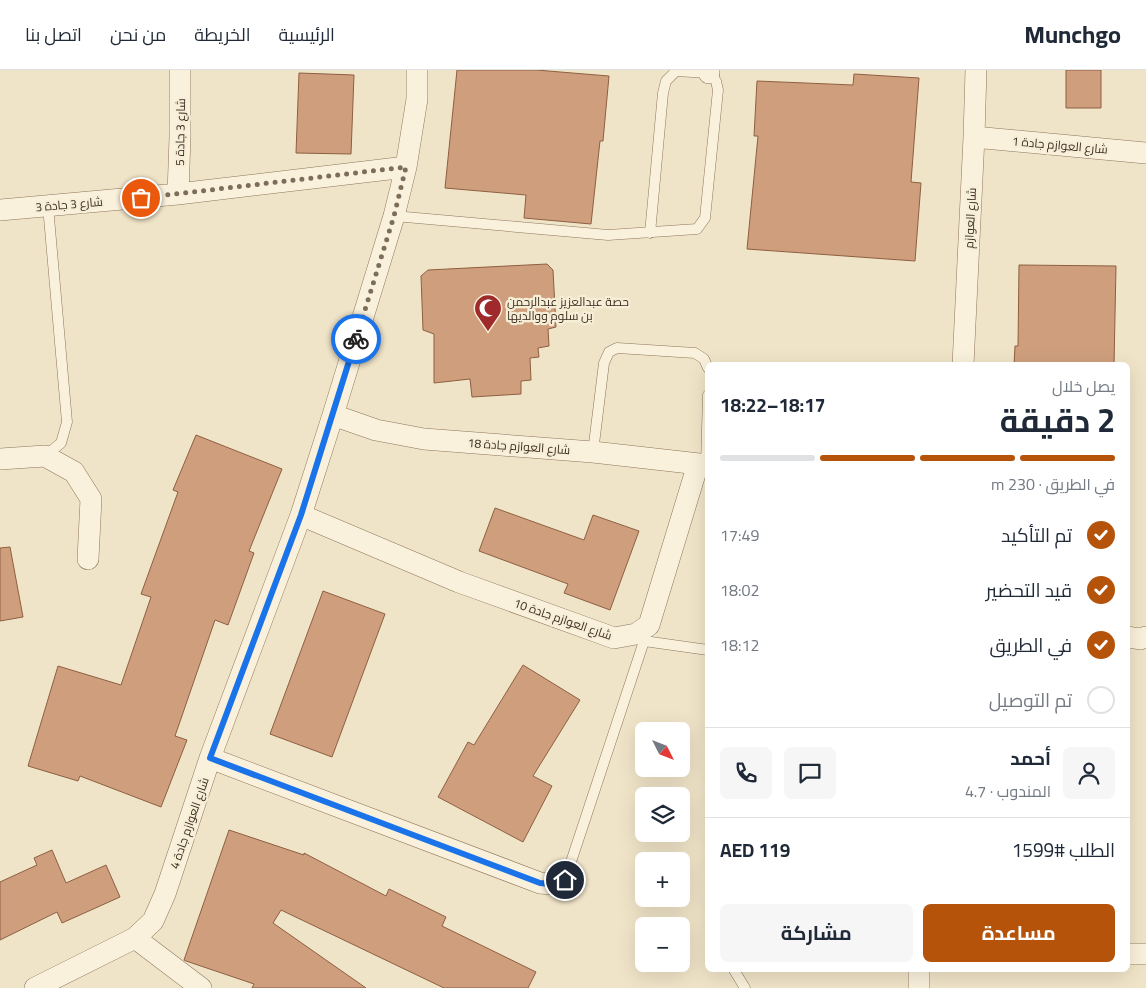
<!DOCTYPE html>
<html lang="ar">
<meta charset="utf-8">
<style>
:root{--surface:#fff;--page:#f6f6f7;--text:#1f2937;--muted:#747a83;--line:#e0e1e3;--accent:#b45309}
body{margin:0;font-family:Georgia,Cairo,serif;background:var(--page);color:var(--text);direction:rtl;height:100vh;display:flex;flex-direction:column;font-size:19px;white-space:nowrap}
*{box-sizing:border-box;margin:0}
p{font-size:16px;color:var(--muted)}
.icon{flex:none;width:28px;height:28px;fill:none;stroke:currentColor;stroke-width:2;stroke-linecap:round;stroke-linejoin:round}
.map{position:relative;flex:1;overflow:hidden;direction:ltr}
.sheet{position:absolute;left:705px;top:292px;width:425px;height:610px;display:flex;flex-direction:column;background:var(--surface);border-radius:8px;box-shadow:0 5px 20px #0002;direction:rtl}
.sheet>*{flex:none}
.needle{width:32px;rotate:132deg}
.buttons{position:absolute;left:635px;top:652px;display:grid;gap:10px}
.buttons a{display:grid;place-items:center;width:55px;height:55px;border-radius:8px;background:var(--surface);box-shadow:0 5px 20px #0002;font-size:25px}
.pin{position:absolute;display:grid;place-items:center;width:42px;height:42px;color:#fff;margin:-21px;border:2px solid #fff;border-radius:50%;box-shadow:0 1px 5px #0007}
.courier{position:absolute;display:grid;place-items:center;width:50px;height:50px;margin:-25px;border:4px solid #1a73e8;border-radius:50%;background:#fff;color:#222;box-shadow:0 1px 6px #0007}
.headline em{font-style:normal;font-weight:700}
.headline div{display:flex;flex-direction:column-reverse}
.headline{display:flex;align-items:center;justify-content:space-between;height:85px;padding:0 15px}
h1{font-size:32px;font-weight:700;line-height:38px}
.bar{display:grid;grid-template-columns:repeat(4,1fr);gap:8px 5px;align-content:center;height:60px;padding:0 15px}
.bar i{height:6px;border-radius:4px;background:var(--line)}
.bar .current{background:var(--accent)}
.bar p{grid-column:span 4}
.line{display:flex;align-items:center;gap:12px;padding:0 15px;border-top:1px solid var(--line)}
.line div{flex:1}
.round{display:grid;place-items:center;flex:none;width:52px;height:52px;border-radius:8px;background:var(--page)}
ol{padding:0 15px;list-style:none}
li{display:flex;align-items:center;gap:15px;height:55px}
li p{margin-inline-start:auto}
li .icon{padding:5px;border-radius:50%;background:var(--accent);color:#fff;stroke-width:4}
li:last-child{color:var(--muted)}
li i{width:28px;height:28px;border:2px solid var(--line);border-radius:50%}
.button{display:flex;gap:10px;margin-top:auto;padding:10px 15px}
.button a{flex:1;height:58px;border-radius:8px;background:var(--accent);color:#fff;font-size:20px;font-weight:700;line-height:58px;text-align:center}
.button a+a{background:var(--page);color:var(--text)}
header{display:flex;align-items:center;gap:30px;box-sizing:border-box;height:70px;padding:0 25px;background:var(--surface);border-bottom:1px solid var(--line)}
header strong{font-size:24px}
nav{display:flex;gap:28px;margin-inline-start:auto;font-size:18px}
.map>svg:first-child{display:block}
.building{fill:#cf9f7d;stroke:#8d5f41}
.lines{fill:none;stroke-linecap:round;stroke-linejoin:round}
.service-casing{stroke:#8d765c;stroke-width:11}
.minor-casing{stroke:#8d765c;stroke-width:22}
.service{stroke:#faf1dc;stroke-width:10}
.minor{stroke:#faf1dc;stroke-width:21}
.done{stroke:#7c6e5b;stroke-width:5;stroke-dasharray:0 9}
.route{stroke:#1a73e8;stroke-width:6}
.labels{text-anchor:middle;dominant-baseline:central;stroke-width:4.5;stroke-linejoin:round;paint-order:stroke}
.street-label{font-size:12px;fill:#3d2e20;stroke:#f7eed8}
.poi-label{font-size:12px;fill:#3d2e20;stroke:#f7eed8;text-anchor:start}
</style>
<header>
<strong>Munchgo</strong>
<nav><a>الرئيسية</a><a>الخريطة</a><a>من نحن</a><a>اتصل بنا</a></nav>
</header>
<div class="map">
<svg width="1146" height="918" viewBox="0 0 1146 918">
<rect width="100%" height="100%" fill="#f0e4c8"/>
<path class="building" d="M457 0H536L609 6 603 71H600L591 154 524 148 526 125 445 118Z
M1066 0H1101V38H1066Z
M299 3 354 5 351 84 296 83Z
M854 4 919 8 911 112 921 113 915 191 747 179 758 66H754L757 11 853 15Z
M547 194 553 200 556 257 548 259 549 276 538 278 539 287 530 288 531 310 521 311V324L472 327 470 309 434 313V264L423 260 421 206 428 200Z
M1019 195 1116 196 1114 295H1014L1015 276H1018Z
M196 365 282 399 249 481 254 483 228 555 215 550 175 666 187 670 161 737 80 706 78 711 28 696 58 596 121 615 151 527 141 524 178 422 173 420Z
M495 438 584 470 593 445 639 461 610 540 564 523 568 514 479 481Z
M10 477 23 547 0 551V478Z
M323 521 385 544 332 687 270 664Z
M523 595 580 630 533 706 552 716 523 772 438 727 468 672 474 675Z
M229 760 304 785V783L386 826 389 819 446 847 442 856 536 902 528 918H444L281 840 273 853 366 918H252L254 914 186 891 184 890Z
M52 780 66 813 106 795 120 827 62 853 57 842 0 870V812L37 795 34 788Z"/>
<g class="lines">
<g class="service-casing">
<path id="service" d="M394 146 608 165 697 159 705 148 718 20 716 11 709 3 676 1 666 11 663 23 650 163
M593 382 604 293 609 282 617 278 695 283 704 289 708 298
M45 386 61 373 67 352 48 136
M706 395 708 325
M644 571 708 580
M565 810 648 559
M734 900 745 918"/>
</g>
<g class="minor-casing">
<path id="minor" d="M709 3V0
M974 67 1146 83
M178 124 180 67V0
M0 140 178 124 406 97
M963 295 974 67 976 0
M333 345 376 360 424 369 593 382 708 395
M0 389 45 386 74 402 91 429 88 489
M301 445 459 512 614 568 636 564 649 555 698 394
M1128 567 1140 569 1146 567
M210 688 540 813 552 814 565 810
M135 868 201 918
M1128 884H1146
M35 918 135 868 153 851 165 824 210 688 301 445 333 345 394 146 406 97 417 29V0
M919 918V900"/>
</g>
<use href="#service" class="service"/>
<use href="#minor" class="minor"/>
</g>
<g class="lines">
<path class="done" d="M141 128 406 97 394 146 356 269"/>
<path class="route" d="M356 269 301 445 210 688 540 813 552 814 565 810"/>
</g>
<defs>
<g id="mosque-pin" transform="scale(1.4375)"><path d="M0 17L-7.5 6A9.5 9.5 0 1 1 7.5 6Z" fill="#9e2a2b" stroke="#f7eed8"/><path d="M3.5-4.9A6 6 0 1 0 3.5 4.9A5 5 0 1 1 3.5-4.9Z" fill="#fff"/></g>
</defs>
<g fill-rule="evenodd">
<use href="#mosque-pin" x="488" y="238"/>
</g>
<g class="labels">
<g class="street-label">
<text transform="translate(180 62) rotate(-89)">شارع 3 جادة 5</text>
<text transform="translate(1060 75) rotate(5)">شارع العوازم جادة 1</text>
<text transform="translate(69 134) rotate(-5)">شارع 3 جادة 3</text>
<text transform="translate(970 148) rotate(-87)">شارع العوازم</text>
<text transform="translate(519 376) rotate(4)">شارع العوازم جادة 18</text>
<text transform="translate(563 549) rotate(19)">شارع العوازم جادة 10</text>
<text transform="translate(189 753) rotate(-71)">شارع العوازم جادة 4</text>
</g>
<g class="poi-label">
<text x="507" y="231">حصة عبدالعزيز عبدالرحمن<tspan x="507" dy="14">بن سلوم ووالديها</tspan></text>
</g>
</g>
</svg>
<div class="buttons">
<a><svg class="needle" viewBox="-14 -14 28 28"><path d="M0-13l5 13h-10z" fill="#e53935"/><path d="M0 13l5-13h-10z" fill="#747a83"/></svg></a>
<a><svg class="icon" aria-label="layers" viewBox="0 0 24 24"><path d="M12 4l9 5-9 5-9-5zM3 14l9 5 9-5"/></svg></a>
<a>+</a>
<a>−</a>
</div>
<div class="pin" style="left:141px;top:128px;background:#ea580c"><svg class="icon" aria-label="bag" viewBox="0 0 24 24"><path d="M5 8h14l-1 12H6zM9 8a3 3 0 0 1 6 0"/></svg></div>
<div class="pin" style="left:565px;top:810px;background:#1f2937"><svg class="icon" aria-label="home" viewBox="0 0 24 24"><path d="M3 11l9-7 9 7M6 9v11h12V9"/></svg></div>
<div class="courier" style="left:356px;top:269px"><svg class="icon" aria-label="bike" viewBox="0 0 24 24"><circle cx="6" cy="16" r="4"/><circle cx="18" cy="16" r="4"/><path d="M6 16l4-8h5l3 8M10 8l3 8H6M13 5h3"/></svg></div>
<section class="sheet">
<div class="headline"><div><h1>2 دقيقة</h1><p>يصل خلال</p></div><em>18:17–18:22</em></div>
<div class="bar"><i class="current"></i><i class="current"></i><i class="current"></i><i></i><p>في الطريق · 230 m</p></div>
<ol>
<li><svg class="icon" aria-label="check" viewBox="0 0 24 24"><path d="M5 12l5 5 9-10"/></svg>تم التأكيد<p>17:49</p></li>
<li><svg class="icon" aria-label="check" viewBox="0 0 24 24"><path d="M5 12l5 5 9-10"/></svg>قيد التحضير<p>18:02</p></li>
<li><svg class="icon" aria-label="check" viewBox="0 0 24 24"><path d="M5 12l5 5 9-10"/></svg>في الطريق<p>18:12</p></li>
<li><i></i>تم التوصيل</li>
</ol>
<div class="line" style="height:90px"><a class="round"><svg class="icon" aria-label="person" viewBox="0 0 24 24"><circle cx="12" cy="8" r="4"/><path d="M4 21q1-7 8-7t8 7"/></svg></a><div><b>أحمد</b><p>المندوب · 4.7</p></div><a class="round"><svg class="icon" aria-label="chat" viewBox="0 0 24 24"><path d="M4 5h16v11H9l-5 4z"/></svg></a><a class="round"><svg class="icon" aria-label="phone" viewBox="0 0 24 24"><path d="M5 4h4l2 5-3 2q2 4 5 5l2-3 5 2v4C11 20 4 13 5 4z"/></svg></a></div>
<div class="line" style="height:65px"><div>الطلب #1599</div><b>AED 119</b></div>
<div class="button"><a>مساعدة</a><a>مشاركة</a></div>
</section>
</div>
